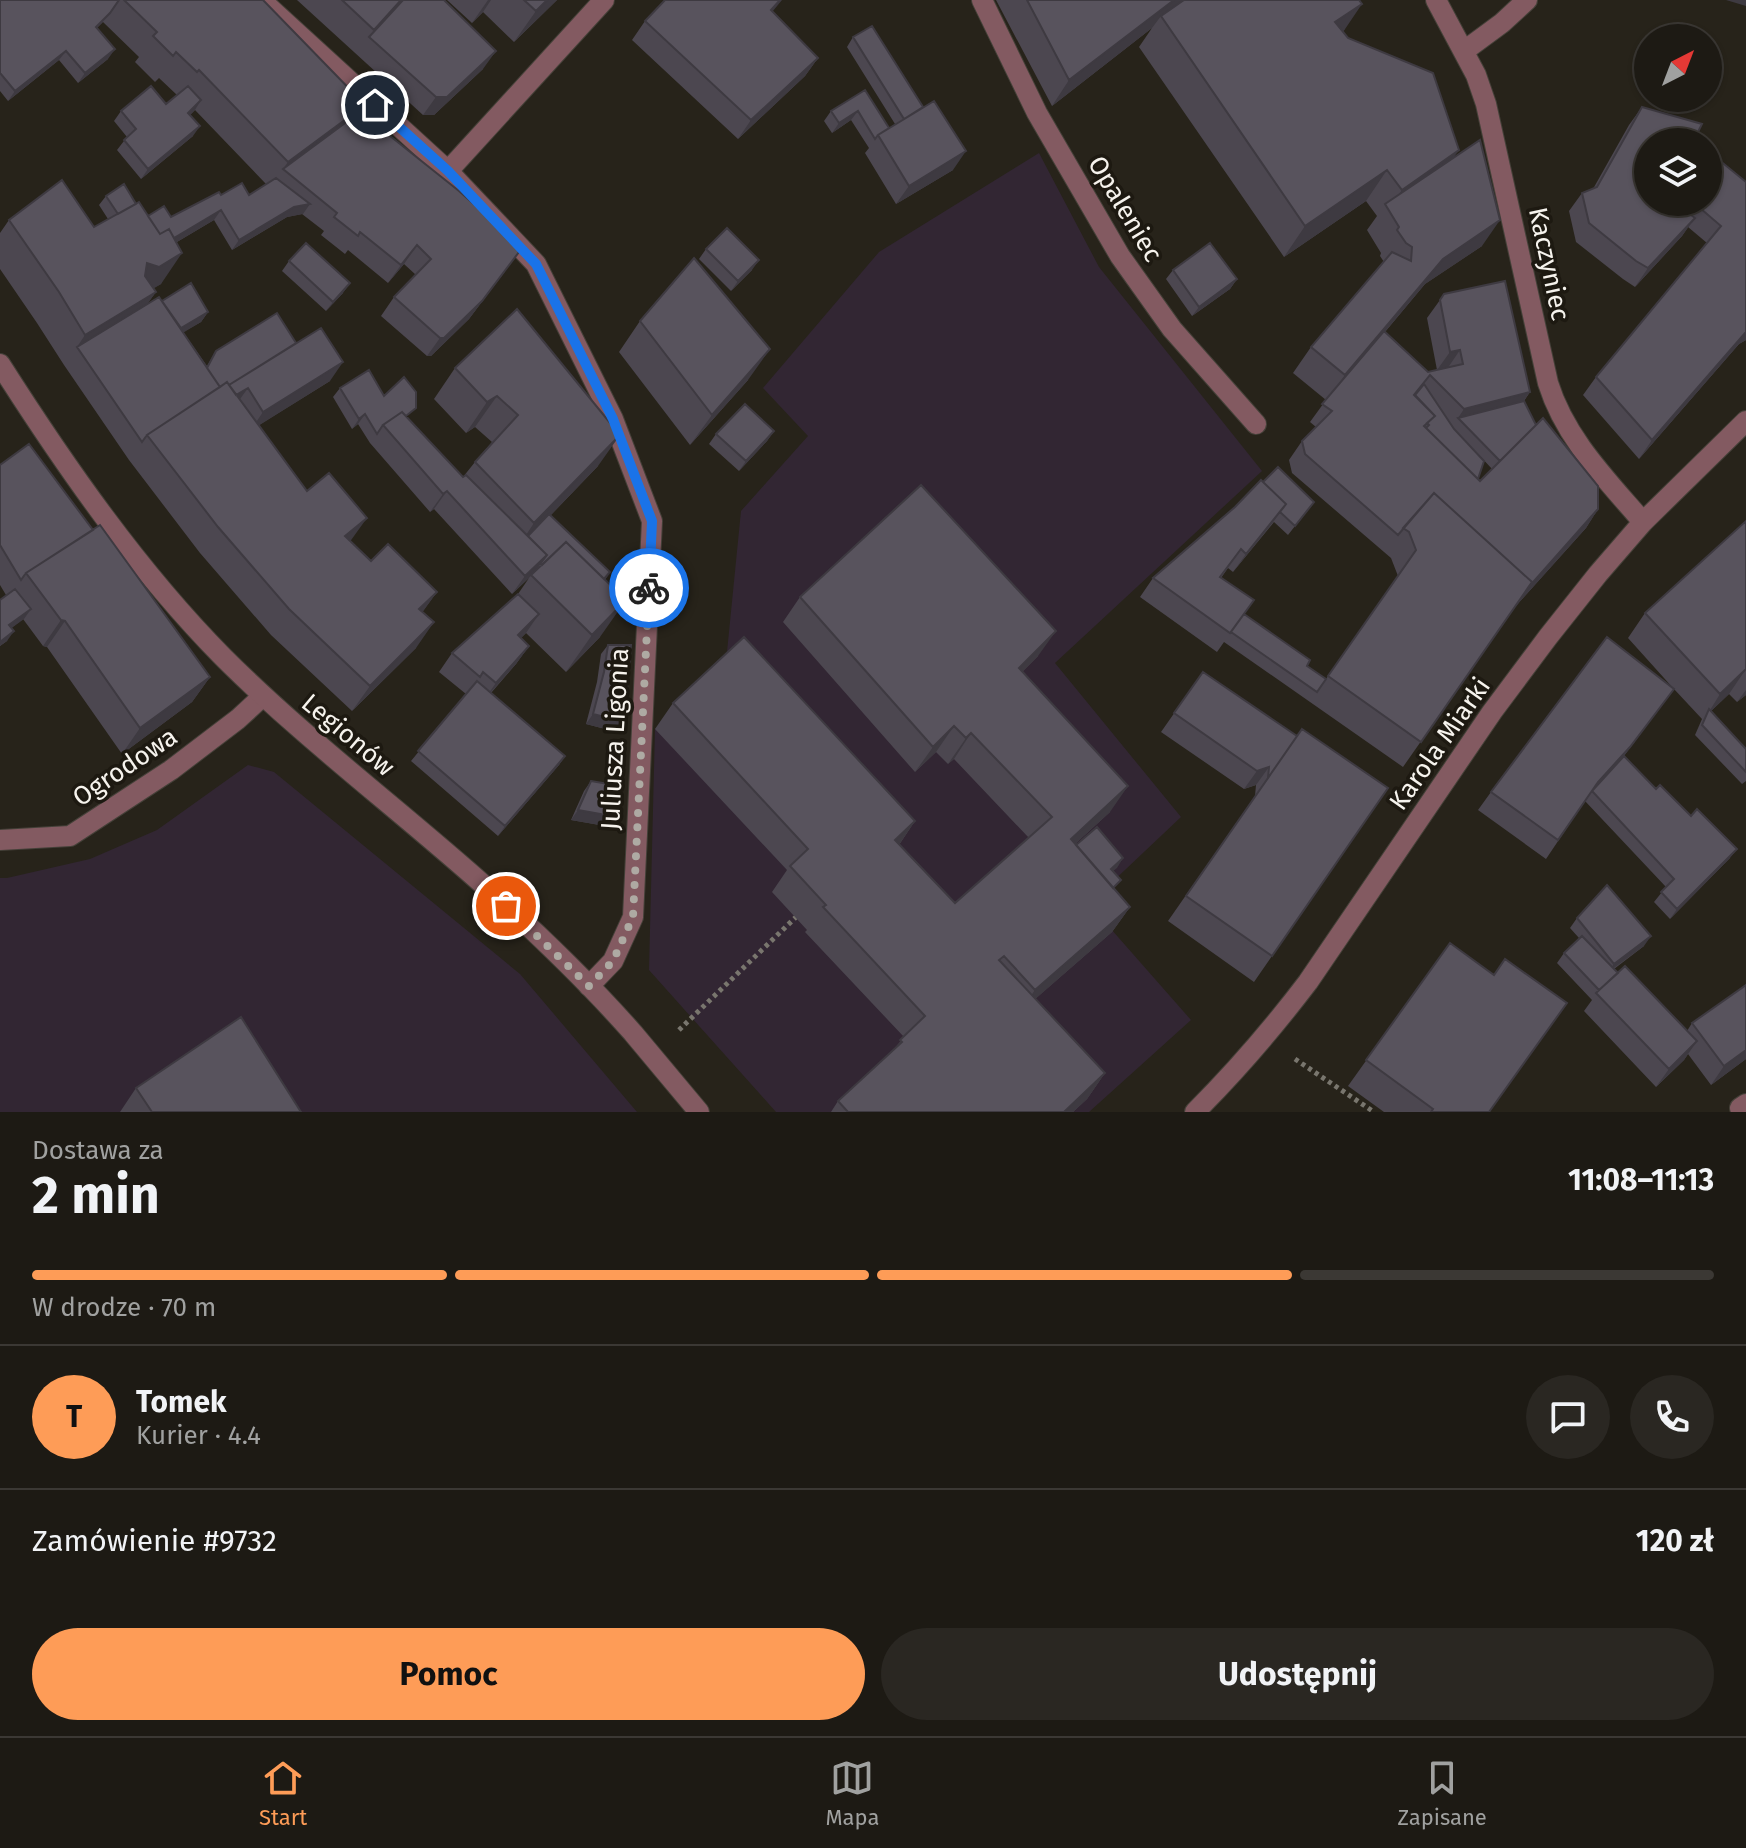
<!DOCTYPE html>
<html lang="pl">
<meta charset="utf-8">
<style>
:root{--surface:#1d1a14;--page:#2a2722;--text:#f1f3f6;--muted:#a0a1a0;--line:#3b3834;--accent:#fe9c57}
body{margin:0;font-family:"Fira Sans",sans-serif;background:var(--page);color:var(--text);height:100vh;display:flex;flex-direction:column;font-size:30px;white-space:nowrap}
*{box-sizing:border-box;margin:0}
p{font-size:26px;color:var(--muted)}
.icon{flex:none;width:44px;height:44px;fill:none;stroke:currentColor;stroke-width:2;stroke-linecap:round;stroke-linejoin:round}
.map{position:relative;height:1112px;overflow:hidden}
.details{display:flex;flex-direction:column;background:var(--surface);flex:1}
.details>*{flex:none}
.needle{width:52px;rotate:42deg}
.tools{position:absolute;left:1634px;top:24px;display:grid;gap:16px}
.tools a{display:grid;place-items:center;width:88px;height:88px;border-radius:50%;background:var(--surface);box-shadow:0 2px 6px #0004,0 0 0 2px var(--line);font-size:40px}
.pin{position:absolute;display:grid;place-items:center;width:68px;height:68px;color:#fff;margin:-34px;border:4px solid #fff;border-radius:50%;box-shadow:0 2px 8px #0007}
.courier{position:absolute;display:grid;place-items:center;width:80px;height:80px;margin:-40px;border:6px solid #1a73e8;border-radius:50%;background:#fff;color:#222;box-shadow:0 2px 10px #0007}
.headline em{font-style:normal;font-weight:700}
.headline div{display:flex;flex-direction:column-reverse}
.headline{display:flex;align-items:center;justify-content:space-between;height:136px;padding:0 32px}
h1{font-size:52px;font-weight:700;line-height:60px}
.bar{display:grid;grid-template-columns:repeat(4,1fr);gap:12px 8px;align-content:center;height:96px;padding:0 32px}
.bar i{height:10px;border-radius:6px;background:var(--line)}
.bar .current{background:var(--accent)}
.bar p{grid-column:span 4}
.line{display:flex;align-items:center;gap:20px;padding:0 32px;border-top:2px solid var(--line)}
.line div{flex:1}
.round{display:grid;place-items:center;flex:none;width:84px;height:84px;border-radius:42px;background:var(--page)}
.primary-button{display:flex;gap:16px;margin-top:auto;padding:16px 32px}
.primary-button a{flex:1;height:92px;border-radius:48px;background:var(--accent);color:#111;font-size:32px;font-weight:700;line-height:92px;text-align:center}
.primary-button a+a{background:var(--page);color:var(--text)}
.tabs{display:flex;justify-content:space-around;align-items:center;height:112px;border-top:2px solid var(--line);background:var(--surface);font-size:22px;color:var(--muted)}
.tabs a{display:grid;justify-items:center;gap:4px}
.tabs .current{color:var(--accent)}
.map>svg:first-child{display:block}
.education{fill:#322633}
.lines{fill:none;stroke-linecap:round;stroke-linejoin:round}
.minor-casing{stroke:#444038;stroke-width:22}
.tertiary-casing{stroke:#444038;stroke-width:22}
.path{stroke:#79766e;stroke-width:5;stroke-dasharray:4 4;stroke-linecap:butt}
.minor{stroke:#835a61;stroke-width:20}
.tertiary{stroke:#835a61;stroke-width:20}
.wall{fill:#4c4750;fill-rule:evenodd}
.shaded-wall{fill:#3e3a41}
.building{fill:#58535d;stroke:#3e3a41;stroke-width:2}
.done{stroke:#aeaaa3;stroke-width:8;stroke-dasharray:0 14.4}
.route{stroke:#1a73e8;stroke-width:10}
.labels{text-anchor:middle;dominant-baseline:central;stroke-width:7;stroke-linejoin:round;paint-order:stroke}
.street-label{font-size:26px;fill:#f6f3ed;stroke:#1d1911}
</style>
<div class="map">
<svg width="1746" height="1112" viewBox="0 0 1746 1112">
<rect width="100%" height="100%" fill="#27231a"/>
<path class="education" d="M1039 153 1099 267 1262 471 1055 663 1181 817 1089 904 1191 1020 1089 1112H776L649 970 655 729 726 662 741 511 808 436 763 388 879 252Z
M248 765 274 772 520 974 637 1112H0V878H7L90 859 157 830Z"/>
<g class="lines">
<g class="minor-casing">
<path id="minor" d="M261 0 448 171 536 264 613 419 652 521 633 917 613 961 589 986
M982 0 1037 113 1120 256 1172 329 1256 424
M1436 0 1476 75 1486 104 1548 383C1565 438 1606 479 1643 522
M1464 51 1502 23 1527 0
M448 171 604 0
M0 840 70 836 171 770 238 719 263 696
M1740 1108 1746 1104
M1195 1112C1236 1071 1273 1028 1308 982L1492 712 1548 637 1598 574 1643 522 1746 421"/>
</g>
<g class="tertiary-casing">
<path id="tertiary" d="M0 364C65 466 138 571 223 657 306 740 400 810 487 888 538 934 588 982 633 1033 655 1059 677 1086 699 1112"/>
</g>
<path class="path" d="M679 1030 796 917
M1295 1059 1374 1112"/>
<use href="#minor" class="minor"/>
<use href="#tertiary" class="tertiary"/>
</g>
<path class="wall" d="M0 0H263L365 105 360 112 506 270 469 319 431 356H427L381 316 394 297 416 275 404 264 388 283 348 250 345 254 321 235 324 231 302 214 287 217 232 250 214 220 177 242 161 284 153 288 156 292 146 305 162 301 208 312 201 322 183 332 207 366 216 351 296 343 330 381 259 425 307 491 350 541 371 561 437 592 422 612 416 648 352 711 271 635 200 553 129 460 64 365 37 323 0 269V233L9 220 94 227 108 219 99 205 106 196 136 204 148 216 171 217 221 195H249L266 184 195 110 190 115 193 136 141 179 117 150 127 137 114 121 121 111 166 104 177 95 159 78 155 82 135 62 139 57 103 22 97 28 108 59 78 83 59 60 8 101 0 91Z
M297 0H444L483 69 434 115H423Z
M447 0H557L514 42 483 12 472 23Z
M996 0H1359L1343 32 1454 158 1482 246 1425 284 1385 332 1428 372 1437 370 1427 318 1440 300 1530 392 1524 401 1536 425 1598 509 1586 528 1515 607 1403 767 1224 642 1217 652 1140 597 1153 578 1235 507 1314 502 1288 535 1274 522 1233 572 1228 568 1221 578 1244 614 1307 666 1326 679 1398 576 1391 558 1292 473 1289 460 1302 441 1316 427 1310 422 1326 400 1293 373 1311 347 1384 262 1380 256 1381 253 1367 230 1377 216 1366 201 1284 257 1139 47 1152 28 1052 106ZM1481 457 1492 469 1480 481 1478 479Z
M772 12 818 58 805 76 738 139 632 40 645 21Z
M853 37 953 170 896 204 865 153 869 148 851 120 832 133 824 121 831 111 865 90 889 128 895 124 847 47Z
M1642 107 1648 202H1708L1746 182V340L1739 344 1639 459 1583 395 1596 377 1707 243 1688 227 1682 236 1635 287 1623 279 1576 242 1569 211 1582 193 1593 189 1629 125Z
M706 249 752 270 731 291 699 259Z
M289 261 343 293 326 311 282 271Z
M1173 270 1237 279 1230 289 1192 316 1166 279Z
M517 309 598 466 550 516 610 572 605 580 600 637 566 672 526 633 521 638 529 646 516 664 491 693 565 756 559 765 498 836 411 761 466 694 439 672 452 653 518 594 529 578 512 594 434 509 430 512 370 443 358 424 352 429 333 397 340 388 384 396 408 419 463 477 475 462 492 442 475 427 466 433 434 399 455 368Z
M640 321 748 380 690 445 619 352Z
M774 431 767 441 739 471 709 444 716 434Z
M0 465 93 530 210 677 192 702 122 754 47 647 43 646 23 619 11 628 7 641 0 646V600L6 595 0 585Z
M1746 521V695L1737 702 1729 694 1711 711 1746 749V781L1742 784 1695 735 1702 719 1674 689 1624 756 1656 789 1730 858 1670 919 1654 902 1666 887 1585 801 1546 859 1478 810 1491 792 1673 688 1628 638 1645 613Z
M800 597 1038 656 1022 672 1110 812 1075 844 1123 858 1113 871 1114 889 1130 907 1112 932 1035 999 1105 1073 1087 1099 1073 1112H831L838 1101 894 1049 904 1037 805 932 807 930 772 892 787 870 655 729 673 703 915 821 899 845 955 903 1029 838 954 759 948 764 936 752 915 772 783 622Z
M608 645 617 732 586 724 597 682 601 654Z
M1203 672 1297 736 1388 788 1254 982 1168 921 1255 796 1256 785 1244 789 1161 732Z
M591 781 617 817 611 827 571 820 584 791Z
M1577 918 1644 946 1614 969 1687 1031 1692 1023 1746 985V1059L1711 1085 1688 1054 1684 1060 1656 1087 1584 1011 1592 1000 1557 963 1564 953 1579 938 1570 928Z
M1450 943 1489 1112H1384L1348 1086Z
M136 1088 301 1112H120Z"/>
<path class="shaded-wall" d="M488 0H491L483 12 472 23Z
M547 0H557L514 42 536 11Z
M780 0H782L758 29 771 10Z
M1174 0H1187L1161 16 1152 28 1052 106 1069 80Z
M1726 0H1746V6Z
M1362 4 1341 35 1335 22Z
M115 49 108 59 78 83 85 73Z
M66 51 59 60 8 101 15 91Z
M496 51 483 69 434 115H423L436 97Z
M818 58 805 76 738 139 751 120Z
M201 100 195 110 181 123 188 113Z
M365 105 347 130 283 169 288 162Z
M858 111 851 120 832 133 839 123Z
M200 126 193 136 141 179 148 169Z
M1459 150 1437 181 1388 210 1402 190Z
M966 151 953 170 896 204 909 186Z
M1387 170 1366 201 1284 257 1305 226Z
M310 204 303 214 287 217 232 250 239 240 294 207Z
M221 210 214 220 138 265 145 255Z
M1695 218 1682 236 1635 287 1648 268Z
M1500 220 1482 246 1425 284 1327 401 1345 375 1443 259Z
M417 245 404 264 388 283 401 265Z
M519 252 469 319 431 356H427L440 338Z
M182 253 161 284 138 298 147 263Z
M759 260 752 270 731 291 738 281Z
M1237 279 1230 289 1192 316 1199 307Z
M350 283 343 293 326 311 333 302Z
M156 292 134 323 77 347 85 335Z
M208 312 201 322 166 343 173 333Z
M1746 332V340L1739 344 1639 459 1652 440Z
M770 349 748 380 690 445 712 415Z
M1460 350 1447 369 1437 370 1450 352Z
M343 362 330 381 250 431 263 412Z
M248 388 235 406 230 399Z
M1530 392 1517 410 1458 418 1464 409Z
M497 396 475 427 466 433 487 402Z
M365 414 358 424 352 429 359 419Z
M774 431 767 441 739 471 746 461Z
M620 435 598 466 521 546 520 544 534 523Z
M447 491 434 509 430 512 443 494Z
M1286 504 1273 522 1233 572 1246 554Z
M1598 509 1586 528 1514 608 1527 589Z
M367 518 349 543 345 536Z
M547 555 534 573 512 594 525 576Z
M437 592 419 617V609Z
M626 600 600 637 566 672 592 635Z
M31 609 24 619 2 635 9 625Z
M539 614 526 633 505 653 518 635Z
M61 620 65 621 47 647 43 646Z
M434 622 416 648 352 711 370 686Z
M14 631 7 641 0 646V642Z
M1056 631 1038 656 1001 693 1019 668Z
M529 646 516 664 483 701 496 683Z
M1746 669 1729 694 1707 715 1720 694Z
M210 677 192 702 122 754 140 728Z
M1674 689 1617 765 1593 792 1598 782Z
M1746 690V695L1737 702Z
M593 714 624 722 617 732 586 724Z
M954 726 936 752 915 772 933 747Z
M971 733 954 759 948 764 966 738Z
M565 756 559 765 498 836 505 826Z
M1269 767 1256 785 1244 789 1257 771Z
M1128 786 1110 812 1053 864 1071 839Z
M578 810 617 817 611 827 571 820Z
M915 821 898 846 895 840Z
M1737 849 1730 858 1670 919 1677 909Z
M1123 858 1117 868 1104 878 1111 869Z
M1130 907 1112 932 1017 1015 1035 990Z
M1651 936 1644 946 1607 973 1614 964Z
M1697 1041 1684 1060 1656 1087 1669 1069Z
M1746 1050V1059L1711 1085 1724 1066Z
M1105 1073 1087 1099 1073 1112H1064Z"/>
<path class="building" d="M0 0H119L110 13 96 27 115 49 85 73 66 51 15 91 0 73Z
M124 0H263L365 105 288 162 199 70 197 72 176 52 173 56 153 36 157 32Z
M342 0H401L374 30Z
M403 0H444L496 51 447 97H436L369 37Z
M524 0H547L536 11Z
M665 0H780L771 10 818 58 751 120 645 21Z
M1027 0H1174L1069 80Z
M1184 0H1359L1362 4 1335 22 1348 38 1433 73 1459 150 1402 190 1387 170 1305 226 1161 16Z
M872 26 923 107 904 119 853 37Z
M151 86 166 104 188 86 201 100 188 113 200 126 148 169 124 140 136 129 121 111Z
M865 90 889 128 878 135 875 139 858 111 839 123 831 111Z
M934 101 966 151 909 186 878 135Z
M1642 107 1702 124 1694 140 1697 142H1648V202H1674L1695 218 1648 268 1636 261 1589 223 1582 193 1597 187Z
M360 112 459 191 518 243 519 252 482 301 444 338H440L394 297 431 259 417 245 401 265 360 232 358 236 334 217 337 213 283 169Z
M1480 140 1500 220 1443 259 1345 375 1311 347 1392 252 1411 261 1412 247 1406 243 1397 230 1399 227 1385 204Z
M1708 151 1746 182V332L1652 440 1596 377 1721 226 1693 202H1708Z
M276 178 310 204 294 207 239 240 221 210 174 238 169 229 160 234 148 216 164 206 171 217 219 192 221 195 242 183 249 195Z
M62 180 94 227 139 202 160 234 169 229 182 253 159 267 147 263 145 276 156 292 85 335 59 292 9 220Z
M124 184 136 204 118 214 106 196Z
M727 228 759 260 738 281 706 249Z
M306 243 350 283 333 302 289 261Z
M1210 243 1237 279 1199 307 1173 270Z
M694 258 770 349 712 415 640 321Z
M1505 281 1530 392 1464 409 1430 375 1414 395 1435 416 1424 426 1480 481 1543 418 1598 486V509L1527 589 1532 582 1434 493 1398 535 1305 454 1302 441 1332 411 1322 404 1384 331 1428 372 1463 364 1460 350 1450 352 1440 300 1444 294Z
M191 283 208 312 181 328 162 301Z
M159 297 220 387 147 435 142 442 77 347Z
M517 309 620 435 534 523 475 462 518 415 497 396 487 402 455 368Z
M277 313 296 343 229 385 227 382 220 387 207 368 216 351Z
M321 328 343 362 263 412 248 388 236 395 229 385Z
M369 370 384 396 404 377 416 392V408L406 416 402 412 383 425 377 434 365 414 359 419 340 388Z
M227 382 307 491 329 473 367 518 345 536 371 561 388 544 437 592 419 609 434 622 370 686 289 609 218 527 147 435Z
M1424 384 1454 429 1484 461 1478 479 1426 428 1429 425 1427 423 1435 416 1415 395Z
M1524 401 1536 425 1500 461 1458 418Z
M745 404 774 431 746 461 716 434Z
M402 412 463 477 466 475 547 555 525 576 447 491 443 494 383 425Z
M29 444 93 530 26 573 21 580 0 545V465Z
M1278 467 1314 502 1295 526 1280 512 1286 504 1263 482Z
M1261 480 1286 504 1246 554 1241 549 1220 577 1254 600 1230 633 1153 578 1235 507Z
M921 485 1056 631 1019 668 1128 786 1071 839 1130 907 1035 990 1004 956 999 960 1105 1073 1064 1112H848L838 1101 902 1042 900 1040 925 1016 823 907 826 905 790 866 808 849 673 703 744 637 915 821 895 840 955 903 1052 817 971 733 966 738 954 726 933 747 800 597Z
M1434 493 1532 582 1421 742 1328 676 1416 550 1409 532 1403 528Z
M549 514 610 572 604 579 566 542 542 565 540 564 547 555 528 536Z
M1746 521V669L1720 694 1645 613Z
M100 525 210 677 140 728 65 621 61 620 26 573Z
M566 542 626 600 592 635 531 575Z
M15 589 31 609 9 625 14 631 0 642V600Z
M518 594 539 614 518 635 529 646 496 683 483 672 480 677 452 653Z
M1244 614 1310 660 1307 666 1326 679 1317 692 1231 632Z
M1607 637 1674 689 1630 747 1598 782 1558 840 1491 792Z
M608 645H631L624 722 593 714 604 672Z
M1203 672 1297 736 1268 778 1269 767 1257 771 1174 713Z
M477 681 565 756 505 826 418 751Z
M1709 709 1746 749V772L1702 725Z
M1302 729 1388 788 1272 956 1186 896Z
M1624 756 1656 789 1660 785 1691 816 1697 809 1737 849 1677 909 1661 892 1674 879 1592 791Z
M591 781 620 786 617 817 578 810Z
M1097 827 1123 858 1111 869 1121 880 1113 888 1076 845Z
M1607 885 1651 936 1614 964 1577 918Z
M1582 936 1618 973 1599 990 1564 953Z
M1450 943 1494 975 1505 959 1567 1003 1489 1112H1431L1433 1109 1366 1060Z
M1625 966 1697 1041 1669 1069 1596 993Z
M1746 985V1050L1724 1066 1692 1023Z
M241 1017 301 1112H152L136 1088Z"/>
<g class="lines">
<path class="done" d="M506 906 589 986 613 961 633 917 649 588"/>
<path class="route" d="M375 105 448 171 536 264 613 419 652 521 649 588"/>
</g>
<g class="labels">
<g class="street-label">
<text transform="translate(1125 209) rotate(59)">Opaleniec</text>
<text transform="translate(1549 264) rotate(78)">Kaczyniec</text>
<text transform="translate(348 735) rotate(40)">Legionów</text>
<text transform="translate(615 739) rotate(-87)">Juliusza Ligonia</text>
<text transform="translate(1440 744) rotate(-55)">Karola Miarki</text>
<text transform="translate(125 767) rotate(-34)">Ogrodowa</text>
</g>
</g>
</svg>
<div class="tools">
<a><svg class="needle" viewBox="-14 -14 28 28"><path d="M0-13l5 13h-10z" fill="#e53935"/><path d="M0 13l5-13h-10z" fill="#a0a1a0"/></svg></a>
<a><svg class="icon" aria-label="layers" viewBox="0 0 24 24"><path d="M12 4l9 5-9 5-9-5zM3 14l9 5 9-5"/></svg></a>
</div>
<div class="pin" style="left:506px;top:906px;background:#ea580c"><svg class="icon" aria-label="bag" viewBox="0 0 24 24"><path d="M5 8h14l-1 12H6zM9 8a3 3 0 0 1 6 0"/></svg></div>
<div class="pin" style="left:375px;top:105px;background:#1f2937"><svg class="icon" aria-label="home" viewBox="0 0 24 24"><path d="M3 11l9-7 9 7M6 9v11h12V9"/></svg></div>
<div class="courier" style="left:649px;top:588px"><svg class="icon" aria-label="bike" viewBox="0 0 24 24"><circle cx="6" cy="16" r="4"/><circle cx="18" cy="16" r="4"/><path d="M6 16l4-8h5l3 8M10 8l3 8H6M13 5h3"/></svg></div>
</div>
<section class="details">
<div class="headline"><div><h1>2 min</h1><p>Dostawa za</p></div><em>11:08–11:13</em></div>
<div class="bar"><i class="current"></i><i class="current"></i><i class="current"></i><i></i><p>W drodze · 70 m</p></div>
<div class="line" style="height:144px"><b class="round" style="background:var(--accent);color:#111">T</b><div><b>Tomek</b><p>Kurier · 4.4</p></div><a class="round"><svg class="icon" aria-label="chat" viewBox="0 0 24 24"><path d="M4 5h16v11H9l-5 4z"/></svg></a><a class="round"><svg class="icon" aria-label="phone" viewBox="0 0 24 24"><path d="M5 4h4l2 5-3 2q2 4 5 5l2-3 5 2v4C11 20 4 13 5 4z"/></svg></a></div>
<div class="line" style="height:104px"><div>Zamówienie #9732</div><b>120 zł</b></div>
<div class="primary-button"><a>Pomoc</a><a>Udostępnij</a></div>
</section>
<nav class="tabs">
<a class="current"><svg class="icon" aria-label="home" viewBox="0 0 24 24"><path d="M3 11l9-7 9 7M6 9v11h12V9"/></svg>Start</a>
<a><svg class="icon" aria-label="map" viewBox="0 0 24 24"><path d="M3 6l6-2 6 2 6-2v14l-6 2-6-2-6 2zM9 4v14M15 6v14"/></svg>Mapa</a>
<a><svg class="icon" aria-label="saved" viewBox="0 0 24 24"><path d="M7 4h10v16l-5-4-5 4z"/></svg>Zapisane</a>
</nav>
